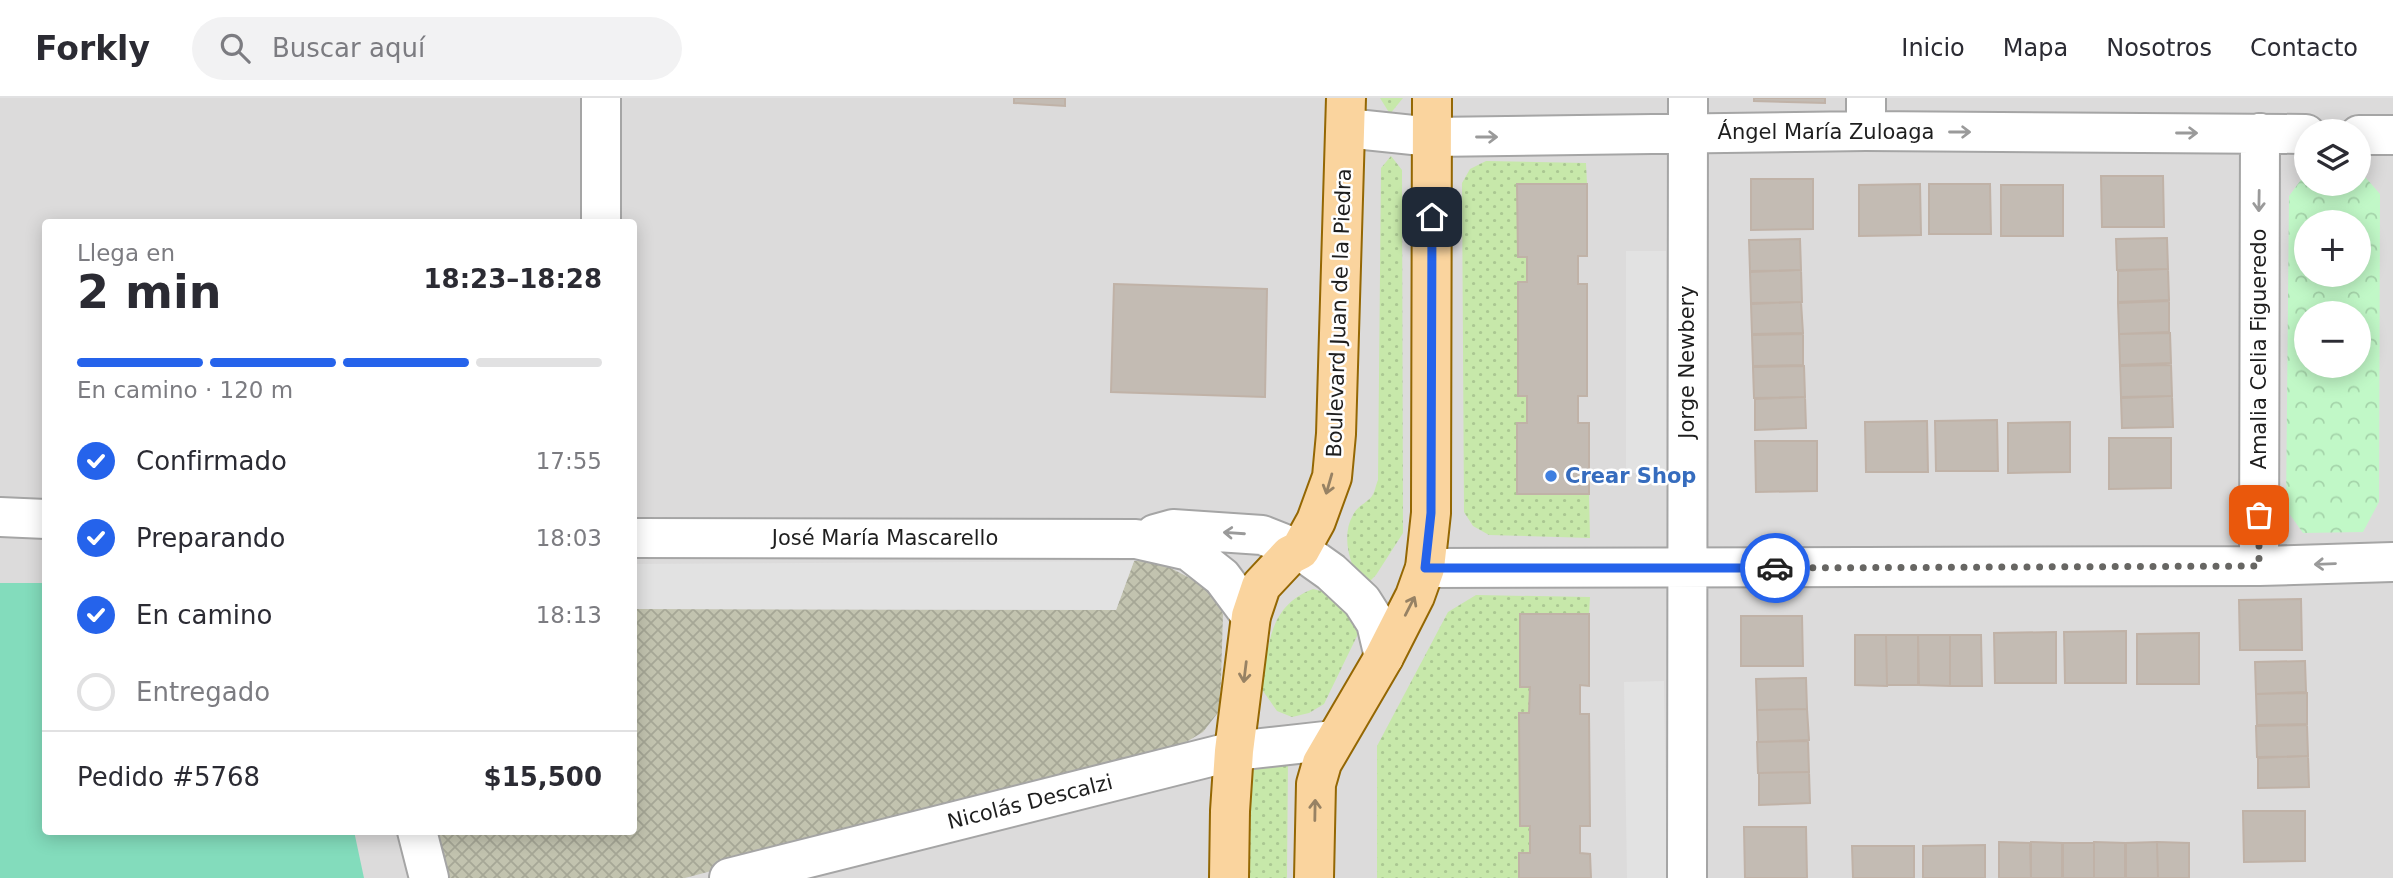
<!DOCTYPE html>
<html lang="es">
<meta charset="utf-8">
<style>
:root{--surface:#fff;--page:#f2f2f3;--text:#2b2b33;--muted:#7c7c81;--line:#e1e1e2;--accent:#2563eb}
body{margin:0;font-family:"DejaVu Sans",sans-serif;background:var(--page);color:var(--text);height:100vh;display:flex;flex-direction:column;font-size:26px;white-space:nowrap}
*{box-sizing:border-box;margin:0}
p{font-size:23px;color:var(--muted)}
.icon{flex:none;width:38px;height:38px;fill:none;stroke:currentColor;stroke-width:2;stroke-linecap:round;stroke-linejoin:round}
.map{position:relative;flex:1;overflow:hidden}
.panel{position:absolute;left:42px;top:121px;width:595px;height:616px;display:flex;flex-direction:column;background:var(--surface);border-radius:7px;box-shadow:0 4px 18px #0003}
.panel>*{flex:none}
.controls{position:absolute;left:2294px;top:21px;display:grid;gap:14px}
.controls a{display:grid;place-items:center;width:77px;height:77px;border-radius:50%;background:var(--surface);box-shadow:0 4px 18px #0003;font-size:35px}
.pin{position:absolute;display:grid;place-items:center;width:60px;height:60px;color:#fff;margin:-30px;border-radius:14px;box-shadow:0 4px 10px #0006}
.courier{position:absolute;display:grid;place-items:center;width:70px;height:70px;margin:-35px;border:5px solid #2563eb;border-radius:50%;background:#fff;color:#222;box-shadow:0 2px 9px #0007}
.head em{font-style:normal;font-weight:700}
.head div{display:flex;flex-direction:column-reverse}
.head{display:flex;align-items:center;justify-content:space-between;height:119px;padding:0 35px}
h1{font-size:46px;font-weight:700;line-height:52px}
.bar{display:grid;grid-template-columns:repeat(4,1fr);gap:10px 7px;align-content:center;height:84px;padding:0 35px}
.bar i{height:9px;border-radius:5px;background:var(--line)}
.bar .current{background:var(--accent)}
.bar p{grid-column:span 4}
.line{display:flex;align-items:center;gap:18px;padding:0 35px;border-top:2px solid var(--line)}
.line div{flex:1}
ol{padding:0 35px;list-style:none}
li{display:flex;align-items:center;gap:21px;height:77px}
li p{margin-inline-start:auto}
li .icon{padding:7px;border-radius:50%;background:var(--accent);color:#fff;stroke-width:4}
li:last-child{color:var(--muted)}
li i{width:38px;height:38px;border:4px solid var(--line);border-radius:50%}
header{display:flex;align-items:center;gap:42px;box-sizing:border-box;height:98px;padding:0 35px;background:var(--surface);border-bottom:2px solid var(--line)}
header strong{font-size:33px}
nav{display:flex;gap:38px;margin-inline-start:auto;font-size:24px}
.search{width:490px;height:63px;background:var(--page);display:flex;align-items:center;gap:18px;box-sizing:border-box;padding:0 24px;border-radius:38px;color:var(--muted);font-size:26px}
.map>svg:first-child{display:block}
.residential{fill:#dcdbdb;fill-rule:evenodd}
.construction{fill:url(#construction-cross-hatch)}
.grass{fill:url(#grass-dots)}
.park{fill:url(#park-crowns);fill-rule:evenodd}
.pitch{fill:#83dcbc}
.parking{fill:#e2e2e2}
.building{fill:#c3bbb3;stroke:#c0b2a7;stroke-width:2}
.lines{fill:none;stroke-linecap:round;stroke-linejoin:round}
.minor-casing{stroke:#a5a5a5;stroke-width:42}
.major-casing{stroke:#946703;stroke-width:42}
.minor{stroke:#fff;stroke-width:38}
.major{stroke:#fad49e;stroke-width:38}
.oneway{stroke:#9a9a9a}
.oneway2{stroke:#978264}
.done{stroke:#676663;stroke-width:7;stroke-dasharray:0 12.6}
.route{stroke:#2563eb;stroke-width:9}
.shop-dot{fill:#3f7fe0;stroke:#fff;stroke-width:2.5}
.labels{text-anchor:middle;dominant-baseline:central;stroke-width:5;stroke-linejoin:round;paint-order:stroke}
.street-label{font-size:21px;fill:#1e1e1e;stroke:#fff}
.shop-label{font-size:21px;font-weight:bold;fill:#366cbe;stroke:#fff;text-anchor:start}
</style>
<header>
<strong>Forkly</strong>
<div class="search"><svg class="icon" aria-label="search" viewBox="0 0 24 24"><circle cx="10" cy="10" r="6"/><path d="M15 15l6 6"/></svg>Buscar aquí</div>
<nav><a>Inicio</a><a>Mapa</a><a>Nosotros</a><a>Contacto</a></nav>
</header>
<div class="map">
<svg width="2393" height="780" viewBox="0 0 2393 780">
<defs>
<pattern id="construction-cross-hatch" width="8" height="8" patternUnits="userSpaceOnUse" patternTransform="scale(1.75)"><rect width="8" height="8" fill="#c2c3af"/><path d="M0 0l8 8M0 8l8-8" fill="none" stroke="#a6a796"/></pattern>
<pattern id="grass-dots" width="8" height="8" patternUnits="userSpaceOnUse" patternTransform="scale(1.75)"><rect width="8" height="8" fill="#c7e8aa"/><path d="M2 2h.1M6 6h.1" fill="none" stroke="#aac792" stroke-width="1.8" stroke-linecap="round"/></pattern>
<pattern id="park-crowns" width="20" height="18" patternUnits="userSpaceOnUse" patternTransform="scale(1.75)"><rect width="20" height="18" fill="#c1f8c7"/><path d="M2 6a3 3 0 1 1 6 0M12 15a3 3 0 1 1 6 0" fill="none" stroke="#a5d4aa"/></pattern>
</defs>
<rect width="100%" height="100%" fill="#efebe4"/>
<path class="residential" d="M0 0H2393V780H0ZM2306 33H2359V86H2306ZM46 124H634V733H46ZM2306 124H2359V177H2306ZM2306 215H2359V268H2306Z"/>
<path class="construction" d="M1134 463H1157L1211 491 1223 516 1220 612 1203 634 1176 650 685 780H443L434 733H634V511L1116 512Z"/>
<path class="grass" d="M1380 0H1403L1390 16Z
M1391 58 1402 72 1403 435 1376 477 1364 489C1351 471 1340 439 1353 417 1358 407 1367 405 1372 398 1375 394 1376 386 1378 382L1381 70Z
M1486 63 1586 65 1587 86 1517 87 1518 159H1527V184L1518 185V298H1527V325H1517V395L1589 396 1590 440 1489 437 1473 428 1464 414 1462 85 1470 71Z
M1313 491 1329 495 1357 524 1358 536 1324 606 1309 615 1292 619 1277 613 1263 593 1262 584C1270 544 1269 508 1313 491Z
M1476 497 1590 499 1589 516 1520 517V589H1530L1529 615H1519L1520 728H1530V755H1519V780H1377V648L1448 514Z
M1288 657 1287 780H1248V666Z"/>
<path class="park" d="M2359 72 2380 96 2379 404 2363 434 2303 435 2286 411 2289 98 2306 75V86H2359ZM2306 124H2359V177H2306ZM2306 215H2359V268H2306Z"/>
<path class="pitch" d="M0 485H45L46 733H354L364 780H0Z"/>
<path class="parking" d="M1626 153H1666V375H1626Z
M1134 463 1116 512 634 511V466Z
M1664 583 1667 780H1627L1624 584Z"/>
<path class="building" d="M1014 0H1065V8L1014 5Z
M1754 0H1825V5L1754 3Z
M2101 78H2163L2164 129H2102Z
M1751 81H1813V131L1751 132Z
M1517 86H1587V158H1578V186H1587V298H1578V325H1589V396H1517V325H1527V298H1518V184H1527V159H1518Z
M1920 86 1921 137 1859 138V87Z
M1929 86H1990L1991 136H1929Z
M2001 87H2063V138H2001Z
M2167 140 2168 171 2117 172 2116 141Z
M1800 141 1801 172 1750 173 1749 142Z
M2168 171 2169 202 2118 204V173Z
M1801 172 1802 204 1751 205 1750 174Z
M1114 186 1267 191 1265 299 1111 294Z
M2169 203V234L2119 236 2118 205Z
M1801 204 1803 235 1752 236 1751 206Z
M2170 235 2171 265 2120 267 2119 236Z
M1803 236V267L1753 268 1752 237Z
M2171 267 2172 298 2121 299 2120 268Z
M1804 268 1805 299 1754 300 1753 269Z
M2172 298 2173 329 2122 330 2121 300Z
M1805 299 1806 330 1755 332V301Z
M1997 322 1998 373H1936L1935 323Z
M1927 323 1928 374H1866L1865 324Z
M2070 324V374L2008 375V325Z
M2109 340H2171V390L2109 391Z
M1755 343H1817V393L1756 394Z
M2301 501 2302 552H2240L2239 502Z
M1520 516H1589V588L1580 587V616H1589L1590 728H1580V755L1590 756 1591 780H1519V755H1530V728H1520L1519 615H1529L1530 589H1520Z
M1741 518H1802L1803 568H1741Z
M2126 533V585H2065L2064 534Z
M2056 534V585H1995L1994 535Z
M2199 535V586H2137V536Z
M1855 537H1886L1887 588 1855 587Z
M1886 537H1918V587H1887Z
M1918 537H1950V588L1919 587Z
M1950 537H1981L1982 588H1950Z
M2305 563 2306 594 2256 596 2255 564Z
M1806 580 1807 611 1757 612 1756 581Z
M2307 595V626L2257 627 2256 596Z
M1807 611 1809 642 1758 644 1757 612Z
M2307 627 2308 658 2257 659 2256 628Z
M1808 643 1809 674 1758 675 1757 644Z
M2308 658 2309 689 2258 690V660Z
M1809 674 1810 705 1759 707V675Z
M2243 713H2305V763L2244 764Z
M1744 729H1806L1807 780H1745Z
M1999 744 2030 745 2031 780H1999Z
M2031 744 2062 745V780H2031Z
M2094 744 2125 745V780H2094Z
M2157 744 2189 745V780H2158Z
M2157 744 2158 780H2126V745Z
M2063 745H2094V780H2063Z
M1985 747V780H1923V748Z
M1852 748H1914V780H1853Z"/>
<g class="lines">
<g class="minor-casing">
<path id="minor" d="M1346 30 1432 39 1866 33 2306 36
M1866 33V0
M2359 37H2393
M601 124V0
M0 419 46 421
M1155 436 1173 431 1262 437 1300 452 1331 474 1362 503 1376 525 1384 559
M634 440 1136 441 1189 453 1222 479 1251 518
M2259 468 2260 35
M1425 470 2259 468 2393 464
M417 733 429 780
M729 780 1234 653 1334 642
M1687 780 1688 0"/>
</g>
<g class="major-casing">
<path id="major" d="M1229 780 1230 713 1234 653 1251 518 1261 488 1290 457 1300 452 1316 423 1332 379 1336 336 1346 0
M1314 780 1316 686 1322 665 1384 559 1415 498 1425 470 1431 415 1432 0"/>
</g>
<use href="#minor" class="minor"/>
<use href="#major" class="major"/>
</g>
<defs><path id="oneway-shaft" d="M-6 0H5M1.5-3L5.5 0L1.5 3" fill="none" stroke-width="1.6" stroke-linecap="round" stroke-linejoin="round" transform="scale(1.75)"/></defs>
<g class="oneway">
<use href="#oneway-shaft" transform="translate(1960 34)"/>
<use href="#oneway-shaft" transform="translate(2187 35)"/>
<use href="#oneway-shaft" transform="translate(1487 39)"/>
<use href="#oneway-shaft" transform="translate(2259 103) rotate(91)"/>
<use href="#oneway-shaft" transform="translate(1234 435) rotate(-176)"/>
<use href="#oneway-shaft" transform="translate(2325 466) rotate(178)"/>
</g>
<g class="oneway2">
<use href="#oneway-shaft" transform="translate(1329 386) rotate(106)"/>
<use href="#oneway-shaft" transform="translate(1410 508) rotate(-63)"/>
<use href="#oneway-shaft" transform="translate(1245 574) rotate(97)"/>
<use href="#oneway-shaft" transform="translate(1315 712) rotate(-89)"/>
</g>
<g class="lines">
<path class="done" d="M1775 470 2259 468V417"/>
<path class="route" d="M1432 119 1431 415 1425 470H1775"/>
</g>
<circle class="shop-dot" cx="1551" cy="378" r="7"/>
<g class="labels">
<g class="street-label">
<text x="1826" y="34">Ángel María Zuloaga</text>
<text transform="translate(1339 215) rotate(-88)">Boulevard Juan de la Piedra</text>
<text transform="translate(2259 251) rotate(-90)">Amalia Celia Figueredo</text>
<text transform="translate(1687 264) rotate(-90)">Jorge Newbery</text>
<text x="885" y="440">José María Mascarello</text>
<text transform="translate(1030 704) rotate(-14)">Nicolás Descalzi</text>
</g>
<g class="shop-label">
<text x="1565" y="378">Crear Shop</text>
</g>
</g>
</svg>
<div class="controls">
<a><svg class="icon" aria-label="layers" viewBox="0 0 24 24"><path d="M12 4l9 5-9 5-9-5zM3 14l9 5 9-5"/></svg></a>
<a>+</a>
<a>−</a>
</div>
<div class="pin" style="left:2259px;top:417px;background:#ea580c"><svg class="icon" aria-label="bag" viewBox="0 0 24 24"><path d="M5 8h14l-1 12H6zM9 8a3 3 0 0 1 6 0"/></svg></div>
<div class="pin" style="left:1432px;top:119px;background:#1f2937"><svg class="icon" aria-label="home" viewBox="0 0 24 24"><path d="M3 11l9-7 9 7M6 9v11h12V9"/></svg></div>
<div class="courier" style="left:1775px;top:470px"><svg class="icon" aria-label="car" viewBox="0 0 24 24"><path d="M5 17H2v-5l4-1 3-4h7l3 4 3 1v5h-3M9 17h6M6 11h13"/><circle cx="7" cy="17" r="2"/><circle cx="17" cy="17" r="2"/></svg></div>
<section class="panel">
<div class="head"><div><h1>2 min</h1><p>Llega en</p></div><em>18:23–18:28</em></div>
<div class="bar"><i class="current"></i><i class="current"></i><i class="current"></i><i></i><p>En camino · 120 m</p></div>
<ol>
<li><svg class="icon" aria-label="check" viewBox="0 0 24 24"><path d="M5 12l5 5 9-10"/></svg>Confirmado<p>17:55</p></li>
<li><svg class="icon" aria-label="check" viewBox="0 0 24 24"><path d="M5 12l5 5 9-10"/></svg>Preparando<p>18:03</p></li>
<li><svg class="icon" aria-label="check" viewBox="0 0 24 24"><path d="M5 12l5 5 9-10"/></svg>En camino<p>18:13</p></li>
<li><i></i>Entregado</li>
</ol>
<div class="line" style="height:91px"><div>Pedido #5768</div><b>$15,500</b></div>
</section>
</div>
